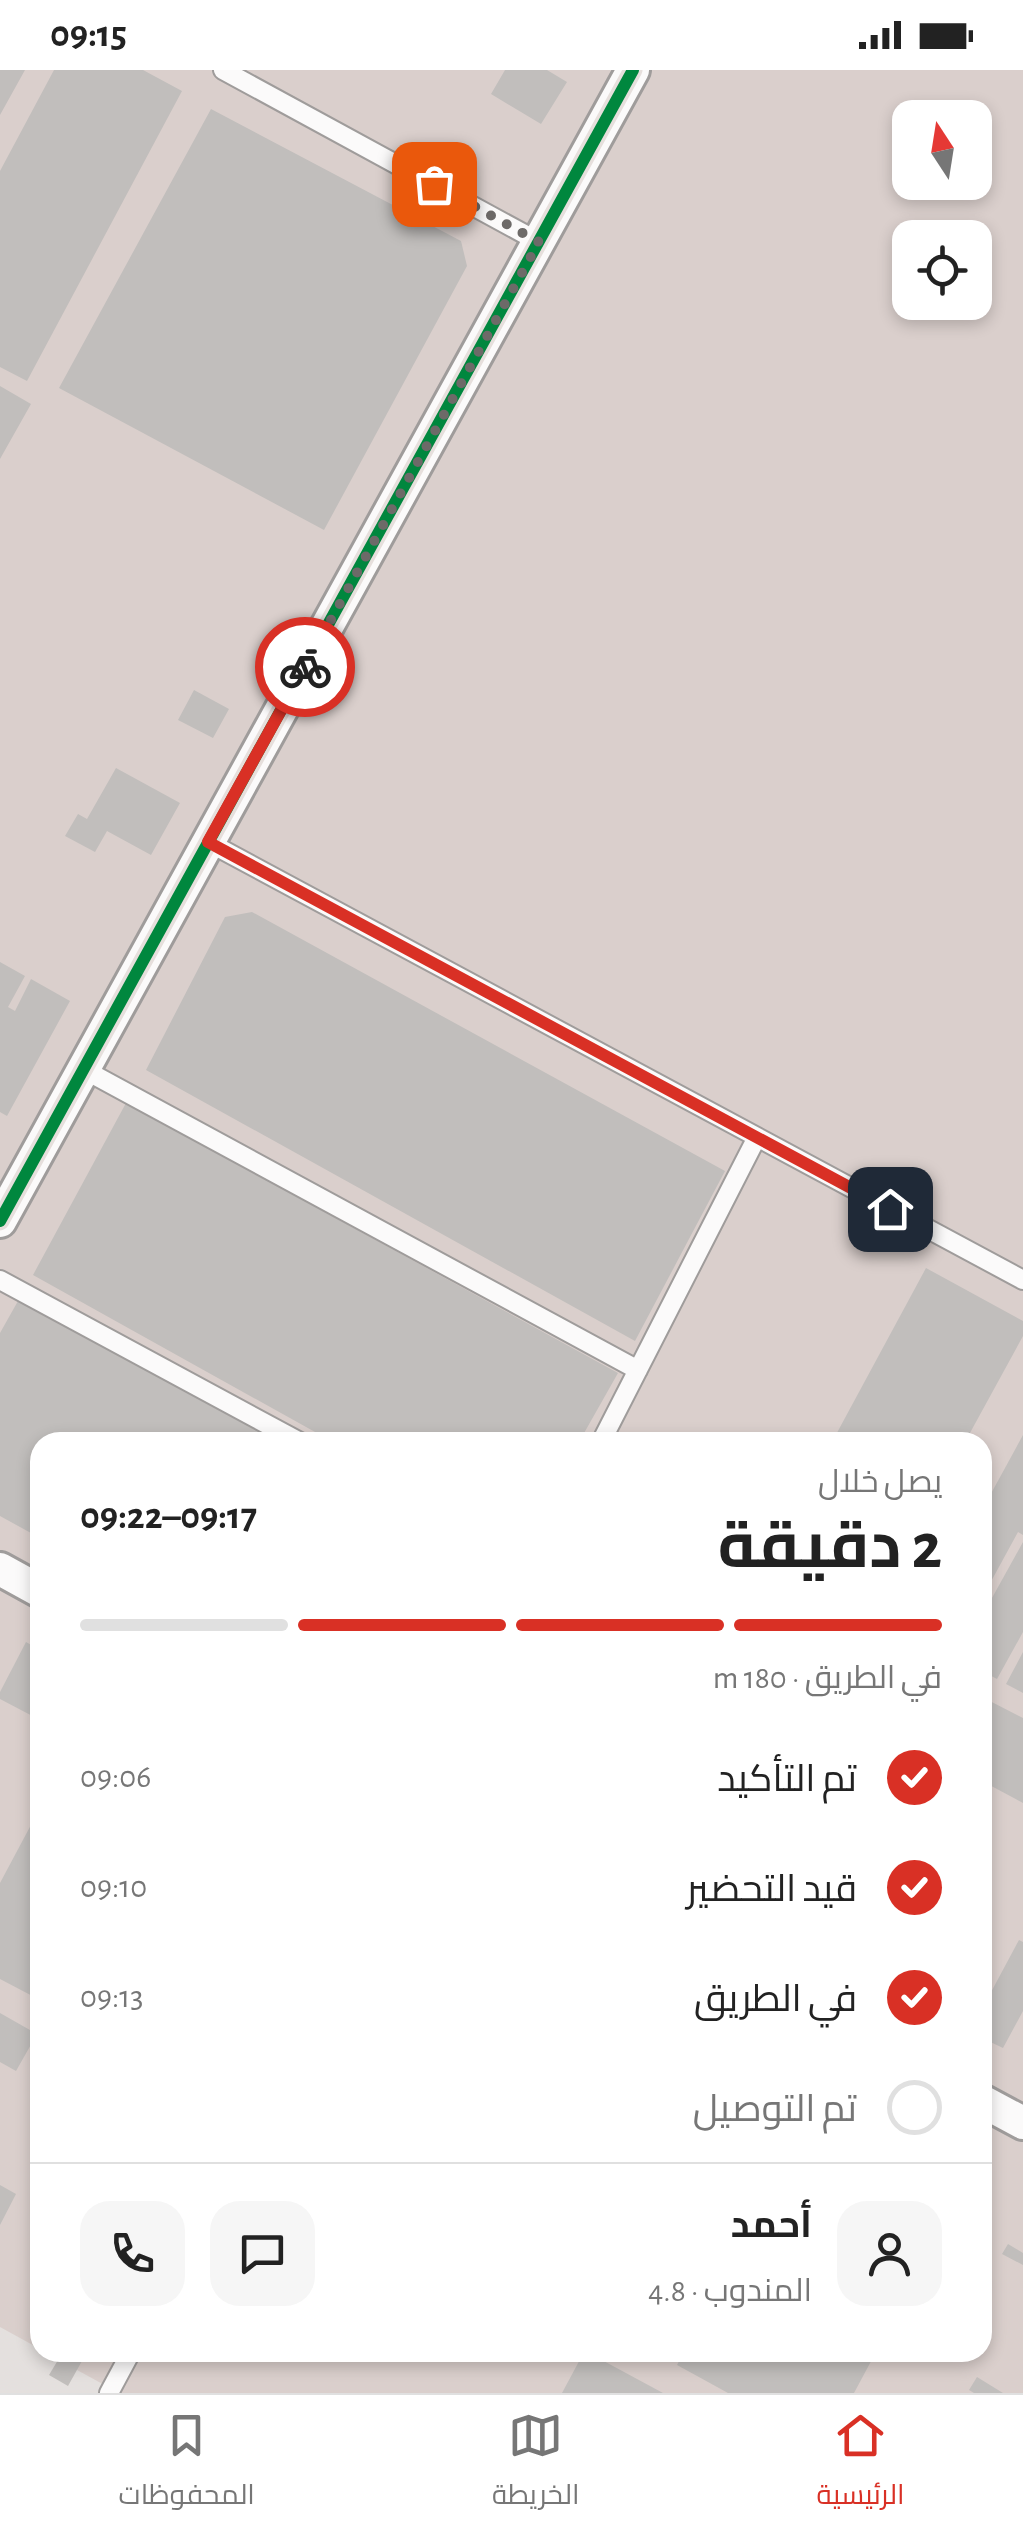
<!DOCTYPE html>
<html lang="ar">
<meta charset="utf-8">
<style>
:root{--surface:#fff;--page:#f6f6f6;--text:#222;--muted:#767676;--line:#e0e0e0;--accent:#d93025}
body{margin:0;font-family:"Alegreya Sans",Cairo,sans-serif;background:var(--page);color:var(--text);direction:rtl;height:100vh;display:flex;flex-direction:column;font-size:38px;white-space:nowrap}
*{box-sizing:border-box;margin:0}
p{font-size:32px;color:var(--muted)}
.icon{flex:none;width:55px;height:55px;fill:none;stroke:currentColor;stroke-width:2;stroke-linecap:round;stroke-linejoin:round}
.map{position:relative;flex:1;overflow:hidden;direction:ltr}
.sheet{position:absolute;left:30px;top:1362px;width:962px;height:930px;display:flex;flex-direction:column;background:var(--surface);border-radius:30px;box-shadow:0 5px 15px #0003;direction:rtl}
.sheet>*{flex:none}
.needle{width:65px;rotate:348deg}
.fabs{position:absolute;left:892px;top:30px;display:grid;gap:20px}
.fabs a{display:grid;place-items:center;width:100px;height:100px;border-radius:20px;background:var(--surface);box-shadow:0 5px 15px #0003;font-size:50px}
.pin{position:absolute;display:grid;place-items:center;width:85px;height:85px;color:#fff;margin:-42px;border-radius:20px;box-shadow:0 5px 15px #0006}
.courier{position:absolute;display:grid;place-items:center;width:100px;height:100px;margin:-50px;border:8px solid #d93025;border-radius:50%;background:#fff;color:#222;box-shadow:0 2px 12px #0007}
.summary em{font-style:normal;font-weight:700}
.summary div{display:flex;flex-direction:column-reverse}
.summary{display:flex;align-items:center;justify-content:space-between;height:170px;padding:0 50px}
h1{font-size:65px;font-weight:700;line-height:75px}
.bar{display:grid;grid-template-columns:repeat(4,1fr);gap:15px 10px;align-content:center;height:120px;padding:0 50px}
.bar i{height:12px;border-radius:8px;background:var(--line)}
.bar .selected{background:var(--accent)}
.bar p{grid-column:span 4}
.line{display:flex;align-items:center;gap:25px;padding:0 50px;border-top:2px solid var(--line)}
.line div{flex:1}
.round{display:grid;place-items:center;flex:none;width:105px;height:105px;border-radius:30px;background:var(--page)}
ol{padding:0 50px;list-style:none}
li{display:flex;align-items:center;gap:30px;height:110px}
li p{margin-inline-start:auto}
li .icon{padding:10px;border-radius:50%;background:var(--accent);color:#fff;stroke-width:4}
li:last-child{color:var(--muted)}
li i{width:55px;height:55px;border:5px solid var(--line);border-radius:50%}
.status{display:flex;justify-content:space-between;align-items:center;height:70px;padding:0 50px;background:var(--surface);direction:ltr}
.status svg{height:28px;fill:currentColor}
.dock{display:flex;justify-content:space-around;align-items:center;height:140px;border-top:2px solid var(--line);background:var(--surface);font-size:28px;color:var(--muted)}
.dock a{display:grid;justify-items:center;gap:5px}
.dock .selected{color:var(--accent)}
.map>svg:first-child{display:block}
.built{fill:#dacfcc;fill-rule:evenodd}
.building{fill:#c1bebc}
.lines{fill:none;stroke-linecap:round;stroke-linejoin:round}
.lane-casing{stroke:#9f9c9b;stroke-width:22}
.street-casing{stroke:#9f9c9b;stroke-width:38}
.lane{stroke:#fbfafa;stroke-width:18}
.street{stroke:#fbfafa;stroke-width:32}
.cycleway-casing{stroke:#e6dfdc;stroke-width:19}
.cycleway{stroke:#00873e;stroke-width:12}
.done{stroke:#6d6a68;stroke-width:10;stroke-dasharray:0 18}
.route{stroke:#d93025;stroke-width:12}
</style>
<div class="status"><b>09:15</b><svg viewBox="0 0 49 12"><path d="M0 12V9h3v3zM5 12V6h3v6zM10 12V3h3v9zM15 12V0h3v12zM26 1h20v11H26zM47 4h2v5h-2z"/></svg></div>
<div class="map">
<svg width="1023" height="2323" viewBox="0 0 1023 2323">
<rect width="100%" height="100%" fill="#e4e0de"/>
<path class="built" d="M0 0H1023V2323H119L46 2283 982 2282V1372H40V2279L0 2257ZM910 48H975V112H910ZM910 168H975V232H910Z"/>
<path class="building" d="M0 0H25L0 45Z
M54 0H143L182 21 27 311 0 297V101Z
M505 0H547L567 12 541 54 491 24Z
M211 39 461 171 467 196 324 460 59 318Z
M0 316 31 334 0 389Z
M194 620 229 639 213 668 178 650Z
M116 698 180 733 151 785 107 761 95 782 65 766 78 744 87 749Z
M252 842 725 1101 635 1271 146 1000 225 847Z
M0 892 25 906 8 937 15 941 31 909 70 931 7 1046 0 1042Z
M126 1033 618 1303 579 1372H333L33 1205Z
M926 1198 1023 1251V1266L965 1372H832Z
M18 1231 278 1372H40V1468L0 1446V1263Z
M1023 1365V1465L1018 1462 982 1528V1440Z
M1023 1472V1562L997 1609 982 1601V1546Z
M26 1572 40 1580V1650L0 1629V1622Z
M1023 1582V1623L1006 1614Z
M982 1627 1023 1648V1733L982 1711Z
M40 1738V1930L0 1909V1813Z
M1019 1870 1023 1872V1941L1003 1978 982 1968V1939Z
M0 1943 37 1964 16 2001 0 1992Z
M0 2115 16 2124 0 2155Z
M1008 2174 1023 2183V2195L1002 2184Z
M44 2282H87L68 2316 49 2305 58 2290Z
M584 2282H587L663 2323H562Z
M684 2282H876L854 2323H728L677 2295Z
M977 2307 1003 2323H974L969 2320Z"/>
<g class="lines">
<g class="lane-casing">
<path id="lane" d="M223 0 539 172
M208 772 1023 1210
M83 999 638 1300
M0 1210 300 1372
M601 1372 757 1067
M109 2323 131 2282"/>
</g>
<g class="street-casing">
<path id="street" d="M0 1151 633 0
M0 1499 40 1521
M982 2031 1023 2053"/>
</g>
<use href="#lane" class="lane"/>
<use href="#street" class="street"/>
<g class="cycleway-casing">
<path id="cycleway" d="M0 1151 633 0"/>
</g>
<use href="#cycleway" class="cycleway"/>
</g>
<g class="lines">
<path class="done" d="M305 597 539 172 434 114"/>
<path class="route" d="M305 597 208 772 890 1139"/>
</g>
</svg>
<div class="fabs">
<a><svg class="needle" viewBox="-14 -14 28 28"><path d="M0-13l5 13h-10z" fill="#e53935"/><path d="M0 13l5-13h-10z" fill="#767676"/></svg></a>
<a><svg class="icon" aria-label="locate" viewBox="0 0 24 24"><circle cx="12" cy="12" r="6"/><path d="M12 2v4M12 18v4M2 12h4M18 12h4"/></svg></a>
</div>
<div class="pin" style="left:434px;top:114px;background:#ea580c"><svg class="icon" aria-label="bag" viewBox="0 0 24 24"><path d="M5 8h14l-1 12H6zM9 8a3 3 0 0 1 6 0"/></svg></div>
<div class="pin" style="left:890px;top:1139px;background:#1f2937"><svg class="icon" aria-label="home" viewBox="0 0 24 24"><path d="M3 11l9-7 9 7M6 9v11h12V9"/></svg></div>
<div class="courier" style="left:305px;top:597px"><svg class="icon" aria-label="bike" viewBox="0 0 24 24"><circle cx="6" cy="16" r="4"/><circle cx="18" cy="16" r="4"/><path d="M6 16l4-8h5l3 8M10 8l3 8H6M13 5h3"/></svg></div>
<section class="sheet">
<div class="summary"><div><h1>2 دقيقة</h1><p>يصل خلال</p></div><em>09:17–09:22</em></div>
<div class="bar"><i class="selected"></i><i class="selected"></i><i class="selected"></i><i></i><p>في الطريق · 180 m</p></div>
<ol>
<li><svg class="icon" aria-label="check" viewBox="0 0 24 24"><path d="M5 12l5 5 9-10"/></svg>تم التأكيد<p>09:06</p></li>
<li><svg class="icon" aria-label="check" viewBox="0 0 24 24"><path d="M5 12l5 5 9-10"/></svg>قيد التحضير<p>09:10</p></li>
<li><svg class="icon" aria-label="check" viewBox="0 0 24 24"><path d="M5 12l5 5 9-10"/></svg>في الطريق<p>09:13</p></li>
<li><i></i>تم التوصيل</li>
</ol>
<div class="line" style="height:180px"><a class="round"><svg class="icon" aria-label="person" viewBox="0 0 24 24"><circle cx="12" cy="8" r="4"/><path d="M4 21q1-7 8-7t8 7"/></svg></a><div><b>أحمد</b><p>المندوب · 4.8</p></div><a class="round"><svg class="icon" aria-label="chat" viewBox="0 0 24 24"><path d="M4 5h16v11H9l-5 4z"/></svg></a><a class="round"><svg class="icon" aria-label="phone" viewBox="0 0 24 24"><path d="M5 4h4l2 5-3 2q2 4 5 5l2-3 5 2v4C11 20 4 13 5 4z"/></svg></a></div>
</section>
</div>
<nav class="dock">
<a class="selected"><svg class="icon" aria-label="home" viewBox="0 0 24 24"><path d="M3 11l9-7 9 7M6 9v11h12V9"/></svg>الرئيسية</a>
<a><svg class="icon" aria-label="map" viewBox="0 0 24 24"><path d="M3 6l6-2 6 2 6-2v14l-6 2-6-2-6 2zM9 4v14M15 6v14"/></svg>الخريطة</a>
<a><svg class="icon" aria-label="saved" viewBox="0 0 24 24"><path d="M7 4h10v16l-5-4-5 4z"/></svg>المحفوظات</a>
</nav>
